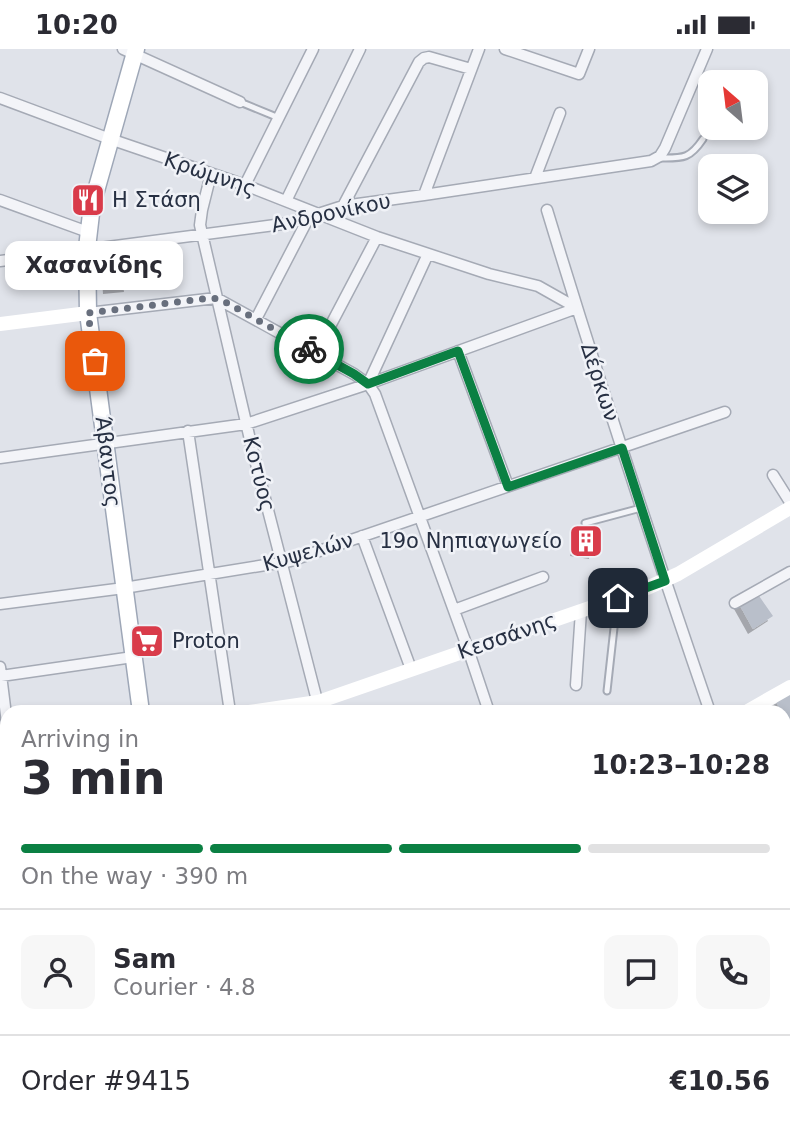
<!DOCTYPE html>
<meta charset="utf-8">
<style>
:root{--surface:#fff;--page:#f7f7f7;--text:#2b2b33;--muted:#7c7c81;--line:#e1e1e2;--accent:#0b8043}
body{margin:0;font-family:"DejaVu Sans",sans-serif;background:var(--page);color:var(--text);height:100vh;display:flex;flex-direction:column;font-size:26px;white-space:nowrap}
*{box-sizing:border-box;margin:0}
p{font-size:23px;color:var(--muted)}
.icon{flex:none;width:38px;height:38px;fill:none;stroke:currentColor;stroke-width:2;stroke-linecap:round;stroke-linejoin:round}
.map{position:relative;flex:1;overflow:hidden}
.drawer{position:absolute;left:0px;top:656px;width:791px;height:436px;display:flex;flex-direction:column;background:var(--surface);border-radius:21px 21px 0 0;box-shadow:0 4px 10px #0003}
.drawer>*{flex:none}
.needle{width:46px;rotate:332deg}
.fabs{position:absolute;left:698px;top:21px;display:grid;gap:14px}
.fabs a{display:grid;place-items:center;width:70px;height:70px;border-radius:14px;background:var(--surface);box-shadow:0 4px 10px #0003;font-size:35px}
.pin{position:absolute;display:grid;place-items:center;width:60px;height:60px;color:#fff;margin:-30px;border-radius:14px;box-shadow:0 4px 10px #0006}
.courier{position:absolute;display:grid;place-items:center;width:70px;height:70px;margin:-35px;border:5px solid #0b8043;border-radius:50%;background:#fff;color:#222;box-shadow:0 2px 9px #0007}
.bubble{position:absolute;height:49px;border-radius:14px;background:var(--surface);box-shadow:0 4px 10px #0003;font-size:23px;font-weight:600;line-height:49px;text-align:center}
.head em{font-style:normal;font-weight:600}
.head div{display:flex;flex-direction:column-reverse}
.head{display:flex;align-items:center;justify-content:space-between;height:119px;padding:0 21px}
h1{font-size:46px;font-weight:600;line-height:52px}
.bar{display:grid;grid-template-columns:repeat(4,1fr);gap:10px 7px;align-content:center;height:84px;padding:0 21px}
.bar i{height:9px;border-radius:5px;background:var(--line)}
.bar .selected{background:var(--accent)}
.bar p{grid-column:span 4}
.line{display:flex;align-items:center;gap:18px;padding:0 21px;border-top:2px solid var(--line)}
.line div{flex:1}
.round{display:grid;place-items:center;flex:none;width:74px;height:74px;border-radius:14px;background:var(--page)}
.status{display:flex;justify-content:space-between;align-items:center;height:49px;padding:0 35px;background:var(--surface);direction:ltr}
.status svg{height:19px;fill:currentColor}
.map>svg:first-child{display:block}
.building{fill:#b9bfca;filter:url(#shadow)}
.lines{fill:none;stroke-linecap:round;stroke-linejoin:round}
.lane-casing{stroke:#a5aab5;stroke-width:9}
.street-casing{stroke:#a5aab5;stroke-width:13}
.primary-casing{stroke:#9ea7b7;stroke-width:19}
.highway-casing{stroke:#868fa2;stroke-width:21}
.lane{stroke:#f3f4f8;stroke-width:5}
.street{stroke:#f3f4f8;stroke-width:10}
.secondary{stroke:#fff;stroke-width:14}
.primary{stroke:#fff;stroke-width:16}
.highway{stroke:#fff;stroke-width:18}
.rail{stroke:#788195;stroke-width:3.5;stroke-dasharray:3.5 7;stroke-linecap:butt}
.done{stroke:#686f7d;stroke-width:7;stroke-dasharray:0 12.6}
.route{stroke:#0b8043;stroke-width:9}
.labels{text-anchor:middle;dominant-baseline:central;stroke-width:5;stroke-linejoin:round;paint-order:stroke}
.street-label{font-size:21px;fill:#273043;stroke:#f0f2f7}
.poi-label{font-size:21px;fill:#273043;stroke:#f0f2f7;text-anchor:start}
</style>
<div class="status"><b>10:20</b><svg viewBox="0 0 49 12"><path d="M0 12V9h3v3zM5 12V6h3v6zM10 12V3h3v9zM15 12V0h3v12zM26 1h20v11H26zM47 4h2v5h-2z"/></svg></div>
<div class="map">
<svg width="790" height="1091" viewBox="0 0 790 1091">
<defs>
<filter id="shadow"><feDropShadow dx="-5" dy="5" stdDeviation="0" flood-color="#0004"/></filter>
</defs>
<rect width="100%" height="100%" fill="#e0e3ea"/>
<path class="building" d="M125 208 129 238 108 240 106 211Z
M582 479 596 483 594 505 575 502Z
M757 544 773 567 753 580 739 555Z
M790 645V674L787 676 784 670V663H781L776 652Z
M790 901V946L784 939V905Z
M559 1085H585L578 1091H552Z
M716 1085H776L769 1091H708Z"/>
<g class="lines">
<g class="lane-casing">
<path id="lane" d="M240 53 279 69
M658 109C682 109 689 111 703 90
M585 474 641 459
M607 642 617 552
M784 849H790
M784 1049 790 1047"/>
</g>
<g class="street-casing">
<path id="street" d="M123 0 240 53
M505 0 579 25 589 0
M0 49 110 90 245 136 377 188 489 225 538 237 577 259
M211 125 202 161 200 176 252 399 320 663
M535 129 560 64
M245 136 313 0
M424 146 479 0
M0 151 88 183
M286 152 360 0
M343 157 419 13 424 9 429 8 471 20
M547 161C598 329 653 497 710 663
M0 212 290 174 343 157 424 146 651 112 660 107 665 99 707 0
M88 264 216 249 354 325 368 335 375 345 468 600 489 663
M256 270 309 168
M458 302 508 437
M316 304 377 188
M368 335 428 205
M188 382 230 663
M0 409 246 375 368 335 577 259
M773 426 790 453
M362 487 411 620
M735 554 790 523
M0 555 124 539 290 512 725 363
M454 561 543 528
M0 618 7 674
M1 627 133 608
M576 636 581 562
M784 752 790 750
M0 772 7 771
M784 983 790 978
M0 987 7 986
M0 1073 7 1074
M391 1085 394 1091
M498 1085 503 1091
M653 1091 660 1085"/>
</g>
<g class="primary-casing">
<path id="primary" d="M136 0 92 156 87 199 88 264 141 663
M201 1091 202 1085"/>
</g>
<g class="highway-casing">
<path id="highway" d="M784 892 790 887
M535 1091 543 1085"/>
</g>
<use href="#lane" class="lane"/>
<use href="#street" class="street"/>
<path class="secondary" d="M0 275 88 264
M249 663 318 653 647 539 678 525 790 459
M746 663 790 638
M0 697 7 696
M0 852 7 851
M784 878 790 876
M784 1022 790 1017
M271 1085 275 1091
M162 1091 185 1085
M699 1091 706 1085"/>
<use href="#primary" class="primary"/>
<use href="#highway" class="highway"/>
<path class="rail" d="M784 865 790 863
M0 1082 7 1083
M24 1085 70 1087 117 1085"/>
</g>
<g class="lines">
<path class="done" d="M95 312 88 264 211 249 220 250 309 300"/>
<path class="route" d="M309 300 354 325 368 335 458 302 508 438 622 399 665 532 618 549"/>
</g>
<defs>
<g id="restaurant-square" transform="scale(1.75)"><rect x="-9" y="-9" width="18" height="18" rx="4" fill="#d93b4a" stroke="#f0f2f7"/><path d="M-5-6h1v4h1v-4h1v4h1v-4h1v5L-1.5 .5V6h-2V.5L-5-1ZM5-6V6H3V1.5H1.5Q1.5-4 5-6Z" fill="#fff"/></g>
<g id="building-square" transform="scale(1.75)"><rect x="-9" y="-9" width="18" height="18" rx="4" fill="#d93b4a" stroke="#f0f2f7"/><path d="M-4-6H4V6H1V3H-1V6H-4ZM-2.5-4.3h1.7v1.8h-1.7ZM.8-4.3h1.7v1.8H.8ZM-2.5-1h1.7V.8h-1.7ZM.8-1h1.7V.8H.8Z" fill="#fff"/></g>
<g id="supermarket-square" transform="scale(1.75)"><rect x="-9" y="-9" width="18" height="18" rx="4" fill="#d93b4a" stroke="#f0f2f7"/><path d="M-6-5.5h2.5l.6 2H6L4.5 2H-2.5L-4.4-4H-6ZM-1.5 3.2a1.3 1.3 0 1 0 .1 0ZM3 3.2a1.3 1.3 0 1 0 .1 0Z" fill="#fff"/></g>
</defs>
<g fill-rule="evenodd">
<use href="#restaurant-square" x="88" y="151"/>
<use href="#building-square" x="586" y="492"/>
<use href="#supermarket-square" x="147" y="592"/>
</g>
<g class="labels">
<g class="street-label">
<text transform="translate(210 125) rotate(19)">Κρώμνης</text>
<text transform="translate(331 164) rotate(-12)">Ανδρονίκου</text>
<text transform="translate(600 333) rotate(72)">Δέρκων</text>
<text transform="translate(108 413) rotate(83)">Άβαντος</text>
<text transform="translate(259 425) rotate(76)">Κοτύος</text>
<text transform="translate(308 503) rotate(-16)">Κυψελών</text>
<text transform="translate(507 587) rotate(-19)">Κεσσάνης</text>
</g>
<g class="poi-label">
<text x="112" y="151">Η Στάση</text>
<text x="562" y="492" text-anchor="end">19ο Νηπιαγωγείο</text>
<text x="172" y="592">Proton</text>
</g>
</g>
</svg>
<div class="fabs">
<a><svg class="needle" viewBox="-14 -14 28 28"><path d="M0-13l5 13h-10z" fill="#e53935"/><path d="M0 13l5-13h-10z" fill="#7c7c81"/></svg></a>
<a><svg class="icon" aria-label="layers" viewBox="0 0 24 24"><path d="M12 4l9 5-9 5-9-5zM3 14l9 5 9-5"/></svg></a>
</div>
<div class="pin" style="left:95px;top:312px;background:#ea580c"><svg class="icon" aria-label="bag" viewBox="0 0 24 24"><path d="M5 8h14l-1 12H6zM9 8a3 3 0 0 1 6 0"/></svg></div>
<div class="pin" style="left:618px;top:549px;background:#1f2937"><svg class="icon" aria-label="home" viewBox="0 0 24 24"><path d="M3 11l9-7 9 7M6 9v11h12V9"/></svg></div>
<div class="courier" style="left:309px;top:300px"><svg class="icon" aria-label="bike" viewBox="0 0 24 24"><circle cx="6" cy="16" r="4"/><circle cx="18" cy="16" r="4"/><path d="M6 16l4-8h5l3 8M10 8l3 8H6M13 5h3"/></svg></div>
<div class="bubble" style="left:5px;top:192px;width:178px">Χασανίδης</div>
<section class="drawer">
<div class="head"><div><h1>3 min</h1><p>Arriving in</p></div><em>10:23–10:28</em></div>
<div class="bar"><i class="selected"></i><i class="selected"></i><i class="selected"></i><i></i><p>On the way · 390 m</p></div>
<div class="line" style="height:126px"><a class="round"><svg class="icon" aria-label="person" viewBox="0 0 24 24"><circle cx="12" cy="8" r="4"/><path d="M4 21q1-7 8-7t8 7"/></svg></a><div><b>Sam</b><p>Courier · 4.8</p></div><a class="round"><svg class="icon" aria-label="chat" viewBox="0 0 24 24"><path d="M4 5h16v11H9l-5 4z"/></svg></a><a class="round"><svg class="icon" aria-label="phone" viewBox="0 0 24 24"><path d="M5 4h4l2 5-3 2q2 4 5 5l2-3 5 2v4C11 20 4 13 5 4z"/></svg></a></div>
<div class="line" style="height:91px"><div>Order #9415</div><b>€10.56</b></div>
</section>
</div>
